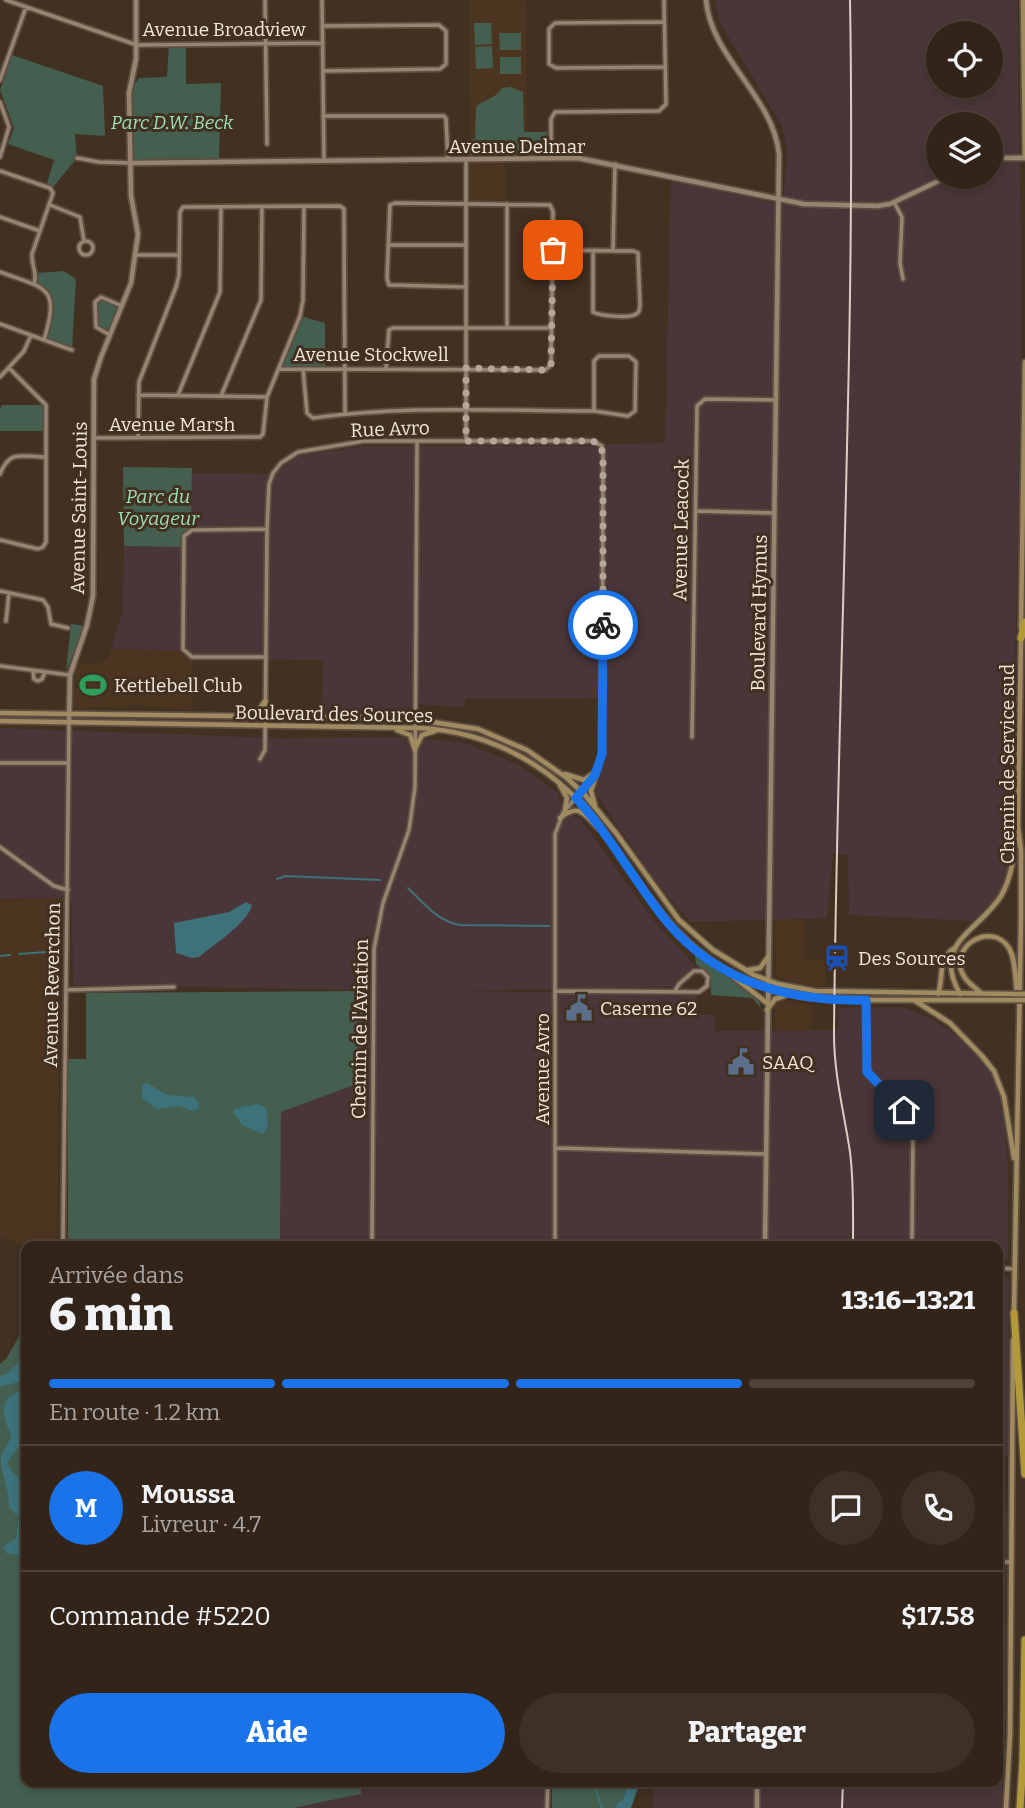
<!DOCTYPE html>
<html lang="fr">
<meta charset="utf-8">
<style>
:root{--surface:#322419;--page:#3d3026;--text:#f1f3f6;--muted:#a8a4a2;--line:#4d4138;--accent:#1a73e8}
body{margin:0;font-family:Bitter,serif;background:var(--page);color:var(--text);height:100vh;display:flex;flex-direction:column;font-size:26px;white-space:nowrap}
*{box-sizing:border-box;margin:0}
p{font-size:23px;color:var(--muted)}
.icon{flex:none;width:38px;height:38px;fill:none;stroke:currentColor;stroke-width:2;stroke-linecap:round;stroke-linejoin:round}
.map{position:relative;flex:1;overflow:hidden}
.drawer{position:absolute;left:21px;top:1241px;width:982px;height:546px;display:flex;flex-direction:column;background:var(--surface);border-radius:14px;box-shadow:0 4px 10px #0003,0 0 0 2px var(--line)}
.drawer>*{flex:none}
.buttons{position:absolute;left:926px;top:21px;display:grid;gap:14px}
.buttons a{display:grid;place-items:center;width:77px;height:77px;border-radius:50%;background:var(--surface);box-shadow:0 4px 10px #0003,0 0 0 2px var(--line);font-size:35px}
.pin{position:absolute;display:grid;place-items:center;width:60px;height:60px;color:#fff;margin:-30px;border-radius:14px;box-shadow:0 4px 10px #0006}
.courier{position:absolute;display:grid;place-items:center;width:70px;height:70px;margin:-35px;border:5px solid #1a73e8;border-radius:50%;background:#fff;color:#222;box-shadow:0 2px 9px #0007}
.summary em{font-style:normal;font-weight:800}
.summary div{display:flex;flex-direction:column-reverse}
.summary{display:flex;align-items:center;justify-content:space-between;height:119px;padding:0 28px}
h1{font-size:46px;font-weight:800;line-height:52px}
.bar{display:grid;grid-template-columns:repeat(4,1fr);gap:10px 7px;align-content:center;height:84px;padding:0 28px}
.bar i{height:9px;border-radius:5px;background:var(--line)}
.bar .active{background:var(--accent)}
.bar p{grid-column:span 4}
.line{display:flex;align-items:center;gap:18px;padding:0 28px;border-top:2px solid var(--line)}
.line div{flex:1}
.round{display:grid;place-items:center;flex:none;width:74px;height:74px;border-radius:37px;background:var(--page)}
.cta{display:flex;gap:14px;margin-top:auto;padding:14px 28px}
.cta a{flex:1;height:80px;border-radius:42px;background:var(--accent);color:#fff;font-size:28px;font-weight:800;line-height:80px;text-align:center}
.cta a+a{background:var(--page);color:var(--text)}
.map>svg:first-child{display:block}
.built{fill:#4c3520}
.industrial{fill:#4a3638;fill-rule:evenodd}
.green{fill:#445f4f}
.water{fill:#3d727a}
.lines{fill:none;stroke-linecap:round;stroke-linejoin:round}
.stream{stroke:#3d727a;stroke-width:2}
.minor-casing{stroke:#5c4e40;stroke-width:7}
.tertiary-casing{stroke:#5c4e40;stroke-width:8}
.secondary-casing{stroke:#5c4e40;stroke-width:8}
.motorway-casing{stroke:#5c4e40;stroke-width:10}
.minor{stroke:#988371;stroke-width:3.5}
.tertiary{stroke:#988371;stroke-width:4.5}
.secondary{stroke:#a08a60;stroke-width:4.5}
.motorway{stroke:#b39a39;stroke-width:7}
.tram{stroke:#dacfc4;stroke-width:2}
.secondary-bridge-casing{stroke:#5c4e40;stroke-width:8;stroke-linecap:butt}
.secondary-bridge{stroke:#a08a60;stroke-width:4.5}
.done{stroke:#b4a69b;stroke-width:7;stroke-dasharray:0 12.6}
.route{stroke:#1a73e8;stroke-width:9}
.labels{text-anchor:middle;dominant-baseline:central;stroke-width:6;stroke-linejoin:round;paint-order:stroke}
.street-label{font-size:19px;fill:#f1e6dc;stroke:#423021}
.park-label{font-size:19px;font-style:italic;fill:#9cdfb8;stroke:#423021}
.poi-label{font-size:19px;fill:#f1e6dc;stroke:#423021;text-anchor:start}
</style>
<div class="map">
<svg width="1025" height="1808" viewBox="0 0 1025 1808">
<rect width="100%" height="100%" fill="#423021"/>
<path class="built" d="M469 0H526L527 132 525 136 470 140Z
M470 163H505L506 200 470 201Z
M111 649 181 651 192 659 193 710 138 705 77 709 73 704 77 662 94 665 107 659Z
M63 898 59 999 57 1245 26 1246 0 1237V900Z
M775 918 804 920 805 959 826 960V987L793 982 776 976Z
M779 1000 813 1005 812 1030 775 1031V1007Z"/>
<path class="industrial" d="M715 0H1017L1022 305 1012 830 1007 872 1002 887 996 897 974 921 849 915 848 855 833 854 827 918 690 922 654 879 598 797 596 787 604 764 606 747 607 698 465 699V707L413 704 409 711 403 714 321 713 323 660 192 659 181 651 111 649 123 610 124 546 182 547V534L191 526 192 473 277 474 293 457 364 446H595L611 444 665 443 671 177 783 206 787 151 782 126 719 21ZM938 33H990V86H938ZM938 124H990V177H938Z
M0 728 280 738 404 737 414 747H417L425 739 463 742 519 765 558 793 563 812 580 818 653 920 695 965 674 987 459 991 697 995V1015H715V1031L838 1030 839 1008 902 1007 927 1017 948 1029 979 1058 989 1071 998 1090 1005 1125 1008 1163V1259L1001 1264V1273L1009 1278 1008 1456H998V1246H280L281 1112 361 1082 364 990 73 985 72 903 63 898 0 899Z
M998 1505H1007L1005 1760 1001 1808H653V1782H998Z
M361 1782H548L547 1808H293L361 1794Z"/>
<path class="green" d="M474 23H491L492 44 475 45Z
M499 33H521V50H500Z
M186 44V84L221 83 219 161 130 163 129 93 139 78 167 77 169 45Z
M492 46 493 68 476 69 475 47Z
M12 55 103 86 105 136 75 134 77 158 53 187 47 183 54 160 8 144 14 128 0 90Z
M500 57H521V74H500Z
M511 87 523 92 524 132H547L546 153 470 155V140L475 139 476 107C483 99 493 101 502 88Z
M64 271 76 279 72 350 44 340C52 311 59 305 34 284L36 273Z
M101 297 122 306 110 335 96 327 95 302Z
M300 316 325 323V369H279Z
M2 405H46L45 431H0V409Z
M123 467 192 468 191 526 182 534V547L124 546Z
M71 624 85 626 66 671Z
M695 955 758 998 761 1008 752 998 711 995 710 975 696 964Z
M363 991 362 1082 281 1112 280 1246H68V1059H86V993Z
M26 1324V1782H361V1794L293 1808H0V1364L6 1359Z
M552 1782H629L623 1799 617 1803 616 1808H552Z"/>
<path class="water" d="M246 902 252 905C248 923 213 945 199 957L192 958 176 953 174 923 229 912Z
M147 1083 167 1095 194 1097 198 1102 199 1108 194 1111 178 1106 157 1109 142 1098V1085Z
M257 1104 265 1107C268 1116 270 1127 263 1134L242 1125 233 1112 235 1109Z
M21 1360 26 1361V1380L0 1387V1376L8 1373Z
M26 1388V1399L22 1410 26 1415V1440L11 1456 7 1464 14 1474 26 1483V1552L17 1555 6 1553 3 1547 16 1538 19 1517 9 1508C10 1490 0 1474 1 1456 4 1449 9 1443 12 1435 6 1427 1 1410 6 1401 10 1394 20 1392 26 1388Z
M629 1782H640L631 1808H616L617 1803 623 1799Z"/>
<g class="lines">
<path class="stream" d="M277 879 285 876 380 880
M408 888C424 903 437 921 460 925L549 926
M19 954 60 951
M0 956 10 955
M590 1782 597 1793 602 1808"/>
<g class="minor-casing">
<path id="minor" d="M6 0 137 45 323 43
M265 0 267 144
M322 0 324 161
M664 22 555 23 549 29V64L556 68 665 67
M322 26 439 25 446 31V64L440 69 323 71
M0 80 26 7
M0 102 9 127 0 157
M323 116H444L446 119 448 160
M77 158 99 162 130 163
M551 158V119L555 112 659 111 666 104 664 0
M0 171 50 188 53 193 32 254C31 266 38 273 34 284
M894 202 902 217 900 263 903 279
M50 205 80 217 84 241
M0 217 40 231
M79 248a7 7 0 1 1 14 0a7 7 0 1 1-14 0Z
M388 245H466
M553 250 633 251 638 253 640 305C639 310 640 313 634 315 627 318 600 316 593 312V251
M613 251 615 164
M135 255H178
M0 272C47 289 60 286 44 340
M0 324 72 350
M507 328V204
M110 335 96 327 95 302 101 297 122 306
M9 368 46 405V457
M386 368 389 330 393 328H552
M279 369 545 370 551 365 553 212 550 205 395 203 390 205 387 278 389 285 466 287
M303 369 307 413 313 418C405 405 501 411 594 411L628 416 635 411 636 362 629 356H599L594 361V411
M0 377 24 351 31 335
M138 395 267 397
M178 395 220 292 221 207
M221 396 261 300 262 207
M95 438 260 437 263 434 267 397 300 316 303 300 304 206
M138 438 139 382 176 287 179 275 180 212 183 207 340 206 344 209 345 414
M466 441V160
M0 474C10 449 21 457 46 457V542L43 547 38 549 0 540
M696 511 774 513
M0 591 43 600 48 607 51 624 68 628
M6 621 9 593
M266 657H192L183 649 184 536 192 530 267 529
M0 666 70 675
M33 671 34 679 38 681 42 679 45 672
M692 737 697 406 705 399 776 400
M260 759 265 750 267 529 269 484 273 473 281 463 298 452 364 441H593L602 446 603 456 602 750 597 771
M0 763H68
M0 847 54 886 68 890
M66 990 174 987
M555 991 699 992 707 986 708 977 702 971H694L679 984 675 991
M866 1000 867 1072 913 1123 912 1246
M556 1148 765 1154
M66 1246 63 1240C64 1067 68 895 69 723
M372 1246 374 949 383 903 409 830 415 787 417 441
M555 1246V834L563 813 593 777
M998 1268 1014 1269
M998 1562H1011
M547 1808 548 1782"/>
</g>
<g class="tertiary-casing">
<path id="tertiary" d="M706 0C711 58 773 96 779 154L765 1246
M990 158H1025
M130 163 578 158 804 204 877 206 890 204 947 177
M69 723 70 675 87 625 93 596 94 379 101 357 131 283 138 234 131 196 129 93 136 59V0
M757 1808V1782"/>
</g>
<g class="secondary-casing">
<path id="secondary" d="M1023 0 1025 156
M1021 628 1025 362
M0 713 406 718 478 729 527 750 567 778 585 795 616 833 679 920 713 950 754 975 778 984 815 991 1013 994
M248 714 259 710 265 701 271 711 283 714
M0 721 421 728C491 732 555 767 597 823 641 882 671 944 740 977 793 1003 839 1000 896 1000 932 1000 967 1000 1003 1000
M397 730 410 735 415 750
M415 749 422 735 435 731
M565 774 584 780 598 770
M560 785 567 798 565 810
M595 806 591 791 597 771
M560 818C579 803 583 813 598 828
M748 970 760 968 768 957
M731 975 767 1003
M981 993C976 988 969 984 965 978 945 949 990 919 1009 948 1016 960 1015 979 1017 992
M938 994C944 978 937 961 953 949
M960 994C931 943 978 932 1001 896 1012 877 1014 854 1017 833
M914 1000 950 1023 982 1056 994 1071 1004 1097 1014 1158
M767 1010 775 999 784 996
M1014 1314 1021 918V850L1018 826 1021 637
M1006 1808 1010 1734 1013 1340"/>
</g>
<g class="motorway-casing">
<path id="motorway" d="M1021 638 1025 622
M1014 1313 1025 1474
M1020 1808 1023 1760 1025 1640"/>
</g>
<use href="#minor" class="minor"/>
<use href="#tertiary" class="tertiary"/>
<use href="#secondary" class="secondary"/>
<use href="#motorway" class="motorway"/>
<path class="tram" d="M850 0C856 345 837 690 834 1034 834 1075 844 1112 850 1152 854 1183 853 1214 853 1246
M842 1808 843 1782"/>
<g class="secondary-bridge-casing">
<path id="secondary-bridge" d="M1013 994H1025
M1003 1000H1025"/>
</g>
<use href="#secondary-bridge" class="secondary-bridge"/>
</g>
<g class="lines">
<path class="done" d="M553 250 551 365 545 370 466 368V441H593L601 446 603 456V625"/>
<path class="route" d="M603 625 602 754 595 775 576 798C611 836 635 883 668 923 718 983 792 1002 866 1000L867 1072 904 1110"/>
</g>
<defs>
<g id="stadium-bare" transform="scale(2.1)"><path d="M0-5a6.5 5 0 1 0 0 10a6.5 5 0 1 0 0-10ZM-3.5-1.8h7v3.6h-7Z" fill="#2e9e5b" stroke="#423021" stroke-width="2.5" paint-order="stroke"/></g>
<g id="station-bare" transform="scale(2.1)"><path d="M-3-6H3Q5-6 5-4V2Q5 4 3 4L4.5 6H3L1.5 4h-3L-3 6H-4.5L-3 4Q-5 4-5 2V-4Q-5-6-3-6ZM-3.5-4v3h7v-3ZM-3.5 1v1.5H-2V1ZM2 1v1.5H3.5V1Z" fill="#1a4fb4" stroke="#423021" stroke-width="2.5" paint-order="stroke"/></g>
<g id="civic-bare" transform="scale(2.1)"><path d="M-.6-6.5H3V-4.5H.6V-3L4-1V1h2V6H-6V1h2V-1L-.6-3ZM-1.2 2.5V6h2.4V2.5Z" fill="#5c6f8a" stroke="#423021" stroke-width="2.5" paint-order="stroke"/></g>
</defs>
<g fill-rule="evenodd">
<use href="#stadium-bare" x="93" y="685"/>
<use href="#station-bare" x="837" y="958"/>
<use href="#civic-bare" x="579" y="1008"/>
<use href="#civic-bare" x="741" y="1062"/>
</g>
<g class="labels">
<g class="street-label">
<text x="224" y="29">Avenue Broadview</text>
<text x="517" y="146">Avenue Delmar</text>
<text x="371" y="354">Avenue Stockwell</text>
<text x="172" y="424">Avenue Marsh</text>
<text transform="translate(390 429) rotate(-2)">Rue Avro</text>
<text transform="translate(79 508) rotate(-89)">Avenue Saint-Louis</text>
<text transform="translate(681 530) rotate(-89)">Avenue Leacock</text>
<text transform="translate(759 613) rotate(-89)">Boulevard Hymus</text>
<text transform="translate(334 714) rotate(1)">Boulevard des Sources</text>
<text transform="translate(1007 764) rotate(-90)">Chemin de Service sud</text>
<text transform="translate(52 985) rotate(-89)">Avenue Reverchon</text>
<text transform="translate(360 1029) rotate(-89)">Chemin de l'Aviation</text>
<text transform="translate(542 1069) rotate(-90)">Avenue Avro</text>
</g>
<g class="park-label">
<text x="172" y="122">Parc D.W. Beck</text>
<text x="158" y="496">Parc du<tspan x="158" dy="22">Voyageur</tspan></text>
</g>
<g class="poi-label">
<text x="114" y="685">Kettlebell Club</text>
<text x="858" y="958">Des Sources</text>
<text x="600" y="1008">Caserne 62</text>
<text x="762" y="1062">SAAQ</text>
</g>
</g>
</svg>
<div class="buttons">
<a><svg class="icon" aria-label="locate" viewBox="0 0 24 24"><circle cx="12" cy="12" r="6"/><path d="M12 2v4M12 18v4M2 12h4M18 12h4"/></svg></a>
<a><svg class="icon" aria-label="layers" viewBox="0 0 24 24"><path d="M12 4l9 5-9 5-9-5zM3 14l9 5 9-5"/></svg></a>
</div>
<div class="pin" style="left:553px;top:250px;background:#ea580c"><svg class="icon" aria-label="bag" viewBox="0 0 24 24"><path d="M5 8h14l-1 12H6zM9 8a3 3 0 0 1 6 0"/></svg></div>
<div class="pin" style="left:904px;top:1110px;background:#1f2937"><svg class="icon" aria-label="home" viewBox="0 0 24 24"><path d="M3 11l9-7 9 7M6 9v11h12V9"/></svg></div>
<div class="courier" style="left:603px;top:625px"><svg class="icon" aria-label="bike" viewBox="0 0 24 24"><circle cx="6" cy="16" r="4"/><circle cx="18" cy="16" r="4"/><path d="M6 16l4-8h5l3 8M10 8l3 8H6M13 5h3"/></svg></div>
<section class="drawer">
<div class="summary"><div><h1>6 min</h1><p>Arrivée dans</p></div><em>13:16–13:21</em></div>
<div class="bar"><i class="active"></i><i class="active"></i><i class="active"></i><i></i><p>En route · 1.2 km</p></div>
<div class="line" style="height:126px"><b class="round" style="background:var(--accent);color:#fff">M</b><div><b>Moussa</b><p>Livreur · 4.7</p></div><a class="round"><svg class="icon" aria-label="chat" viewBox="0 0 24 24"><path d="M4 5h16v11H9l-5 4z"/></svg></a><a class="round"><svg class="icon" aria-label="phone" viewBox="0 0 24 24"><path d="M5 4h4l2 5-3 2q2 4 5 5l2-3 5 2v4C11 20 4 13 5 4z"/></svg></a></div>
<div class="line" style="height:91px"><div>Commande #5220</div><b>$17.58</b></div>
<div class="cta"><a>Aide</a><a>Partager</a></div>
</section>
</div>
